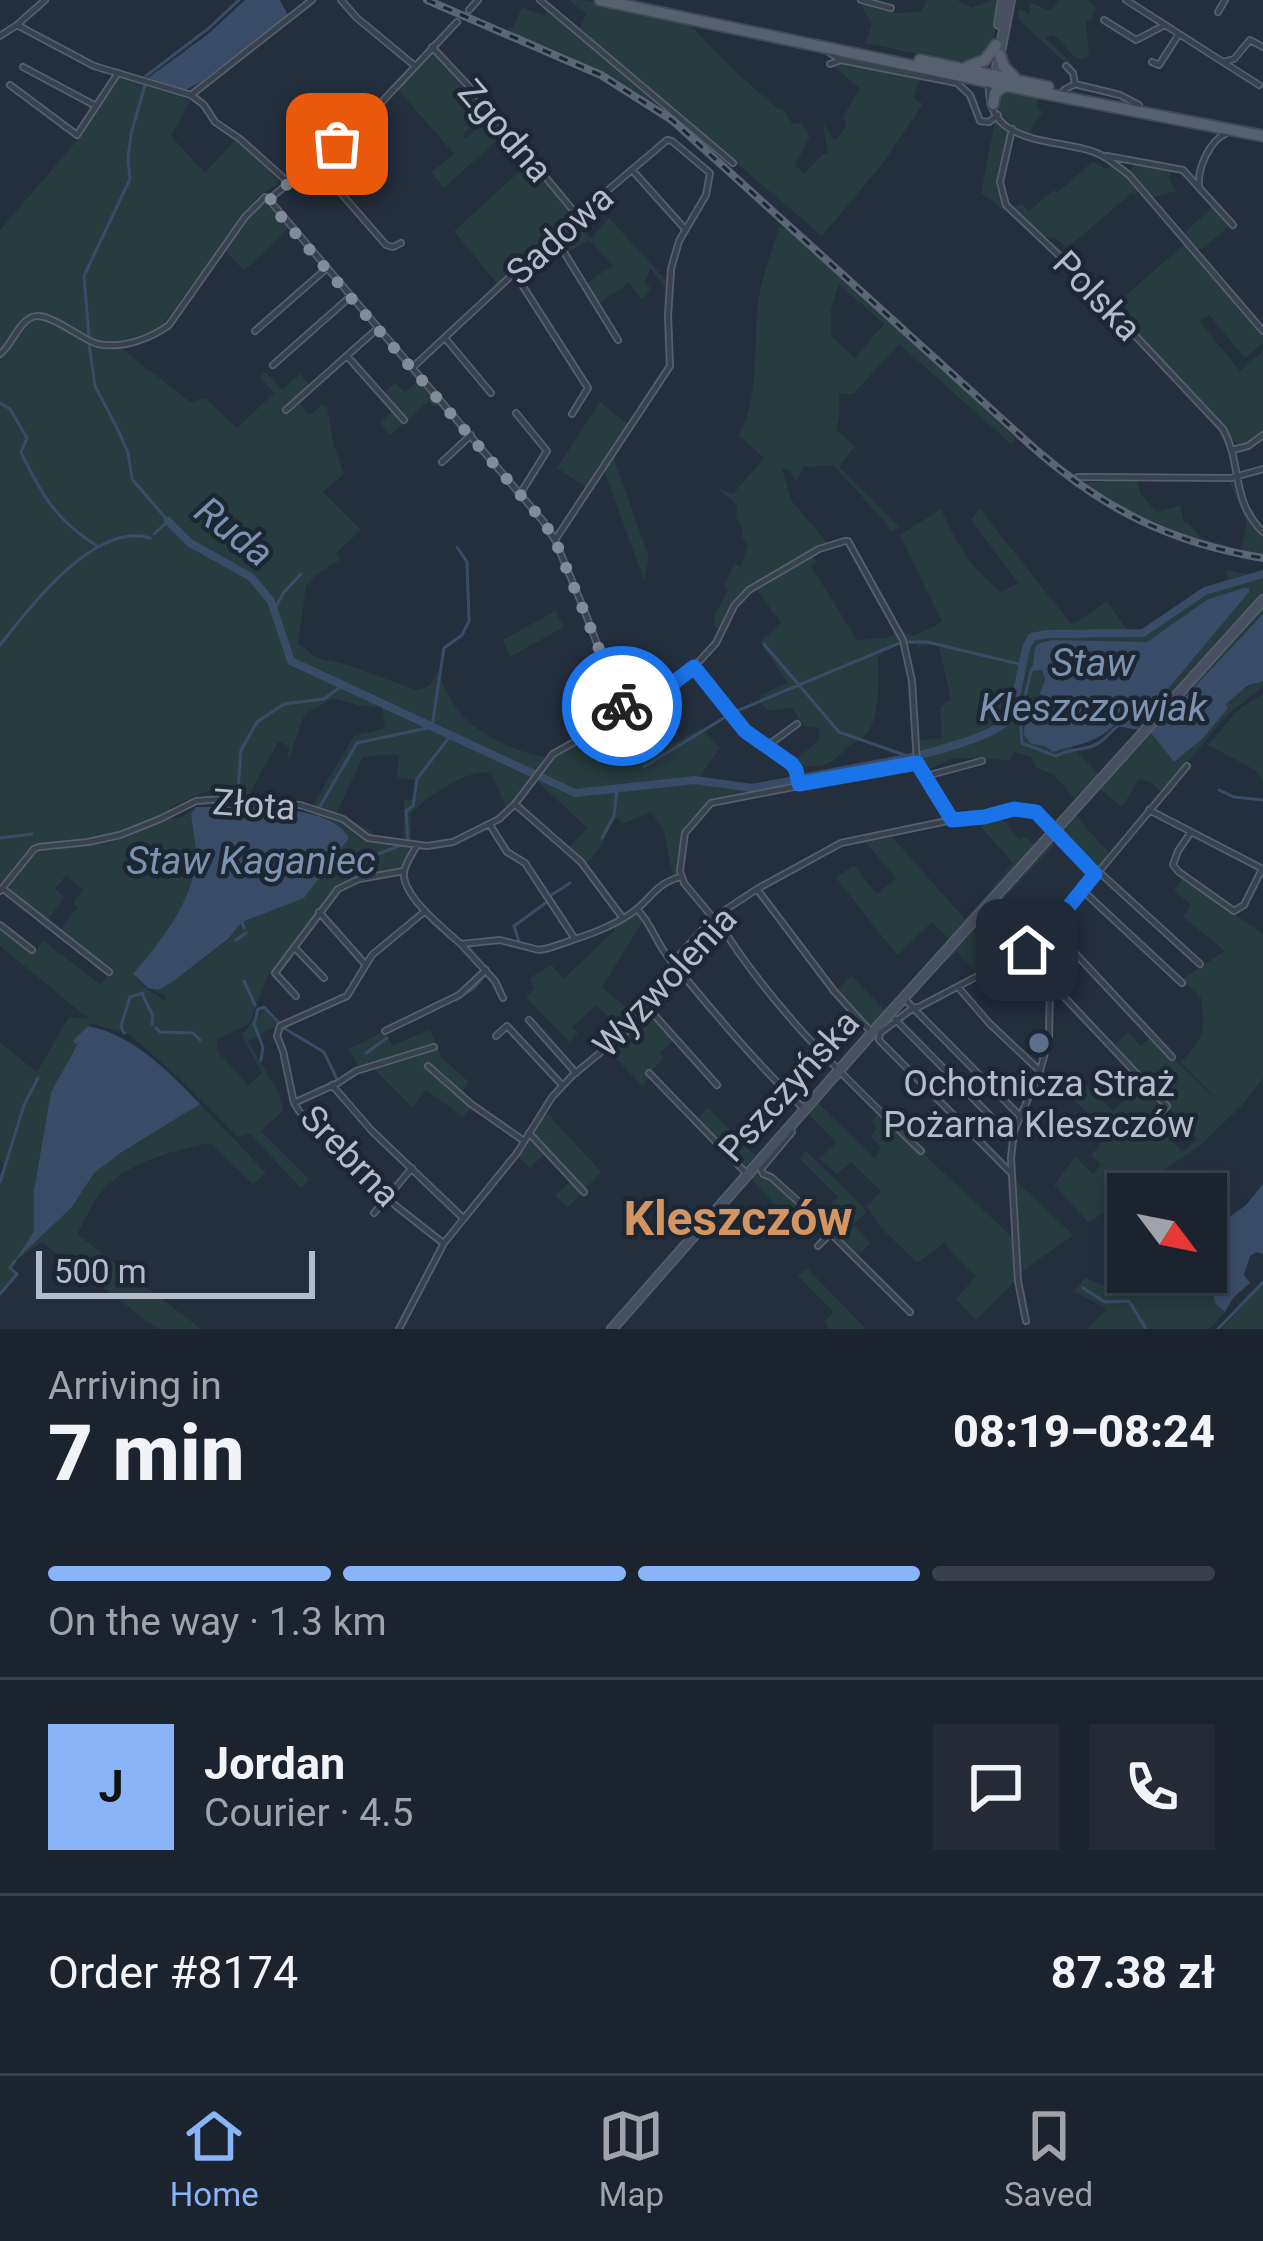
<!DOCTYPE html>
<meta charset="utf-8">
<style>
:root{--surface:#1b232e;--page:#242b36;--text:#f1f3f6;--muted:#a0a4aa;--line:#39404a;--accent:#8ab4f8}
body{margin:0;font-family:Roboto,sans-serif;background:var(--page);color:var(--text);height:100vh;display:flex;flex-direction:column;font-size:45px;white-space:nowrap}
*{box-sizing:border-box;margin:0}
p{font-size:39px;color:var(--muted)}
.icon{flex:none;width:66px;height:66px;fill:none;stroke:currentColor;stroke-width:2;stroke-linecap:round;stroke-linejoin:round}
.map{position:relative;height:1329px;overflow:hidden}
.panel{display:flex;flex-direction:column;background:var(--surface);flex:1}
.panel>*{flex:none}
.needle{width:78px;rotate:122deg}
.controls{position:absolute;left:1107px;top:1173px;display:grid;gap:24px}
.controls a{display:grid;place-items:center;width:120px;height:120px;border-radius:0px;background:var(--surface);box-shadow:0 6px 18px #0003,0 0 0 3px var(--line);font-size:60px}
.scale{position:absolute;left:36px;bottom:30px;width:279px;box-sizing:border-box;padding-left:12px;border:6px solid #b4bcc9;border-top:0;font-size:33px;line-height:42px;white-space:nowrap;color:#b4bcc9;-webkit-text-stroke:9px #1d2633;paint-order:stroke}
.pin{position:absolute;display:grid;place-items:center;width:102px;height:102px;color:#fff;margin:-51px;border-radius:24px;box-shadow:0 6px 18px #0006}
.courier{position:absolute;display:grid;place-items:center;width:120px;height:120px;margin:-60px;border:9px solid #1a73e8;border-radius:50%;background:#fff;color:#222;box-shadow:0 3px 15px #0007}
.overview em{font-style:normal;font-weight:800}
.overview div{display:flex;flex-direction:column-reverse}
.overview{display:flex;align-items:center;justify-content:space-between;height:204px;padding:0 48px}
h1{font-size:78px;font-weight:800;line-height:90px}
.bar{display:grid;grid-template-columns:repeat(4,1fr);gap:18px 12px;align-content:center;height:144px;padding:0 48px}
.bar i{height:15px;border-radius:9px;background:var(--line)}
.bar .current{background:var(--accent)}
.bar p{grid-column:span 4}
.line{display:flex;align-items:center;gap:30px;padding:0 48px;border-top:3px solid var(--line)}
.line div{flex:1}
.round{display:grid;place-items:center;flex:none;width:126px;height:126px;border-radius:0px;background:var(--page)}
.tabs{display:flex;justify-content:space-around;align-items:center;height:168px;border-top:3px solid var(--line);background:var(--surface);font-size:33px;color:var(--muted)}
.tabs a{display:grid;justify-items:center;gap:6px}
.tabs .current{color:var(--accent)}
.map>svg:first-child{display:block}
.green{fill:#263c3f;fill-rule:evenodd}
.water{fill:#394c67}
.lines{fill:none;stroke-linecap:round;stroke-linejoin:round}
.stream{stroke:#394c67;stroke-width:3}
.river{stroke:#394c67;stroke-width:8}
.minor-casing{stroke:#565f6c;stroke-width:8}
.secondary-casing{stroke:#565f6c;stroke-width:12}
.primary-casing{stroke:#414a57;stroke-width:14}
.minor{stroke:#38414e;stroke-width:4.5}
.secondary{stroke:#465061;stroke-width:9}
.primary{stroke:#56606e;stroke-width:10}
.rail-casing{stroke:#5a6575;stroke-width:8}
.rail{stroke:#1d2633;stroke-width:3;stroke-dasharray:9;stroke-linecap:butt}
.done{stroke:#828b98;stroke-width:12;stroke-dasharray:0 21.6}
.route{stroke:#1a73e8;stroke-width:15}
.service-dot{fill:#5c6f8a;stroke:#1d2633;stroke-width:4.5}
.labels{text-anchor:middle;dominant-baseline:central;stroke-width:9;stroke-linejoin:round;paint-order:stroke}
.street-label{font-size:36px;fill:#b4bcc9;stroke:#1d2633}
.poi-label{font-size:36px;fill:#b4bcc9;stroke:#1d2633}
.water-label{font-size:39px;font-style:italic;fill:#7c92b1;stroke:#1d2633}
.district-label{font-size:48px;font-weight:bold;fill:#d59563;stroke:#1d2633}
</style>
<div class="map">
<svg width="1263" height="1329" viewBox="0 0 1263 1329">
<rect width="100%" height="100%" fill="#242f3e"/>
<path class="green" d="M569 0H584L660 16 663 20 690 25 735 71 778 109 783 110 792 123 802 124 810 136 795 166 805 173 823 154 828 155 823 123 833 139H837L847 125 843 117 860 88 833 66 846 61 920 79 913 97 923 104 883 163 822 236 580 29 586 14Z
M928 0H957L972 8 991 0H1002L992 44 968 64 866 43 872 24 861 6 866 5 897 13 920 12Z
M1060 0H1088L1096 8 1091 20H1086L1089 55 1082 60C1069 56 1065 42 1053 35L1045 38 1074 65 1072 69 1018 19V11L1022 9 1030 16 1029 2 1050 11Z
M522 7 544 16 548 10 672 115C620 78 567 53 507 32L510 27 513 28Z
M433 51 488 112 463 134 465 139 490 117 504 134 444 188 431 172 454 154 397 88Z
M120 78 191 99 171 136 205 173 236 139 280 182 257 197 163 324 150 332 114 343 192 403 203 398 207 400 237 428 274 393 260 377 265 372 282 389 300 374 311 386 298 402 309 415 322 405 327 408 334 446 344 474 323 492 361 530 335 554 341 559 316 575 306 586 298 643 317 658 348 665 416 690C429 688 433 684 437 671 444 686 450 701 461 714 479 735 518 753 546 757L507 809 491 773C464 769 430 796 410 814L412 842 403 840 404 800H412L415 780 397 777 399 756 392 754 363 757 336 814 370 830 377 837 410 845 411 853 402 869 356 877 338 887 267 977 251 1020 247 1025 217 1039V1051L248 1085 262 1073 241 1034C251 1027 255 1016 264 1009L278 1025 248 1042 279 1093 283 1111 261 1131 309 1179 301 1188 250 1134 238 1137 179 1078 130 1035 91 1023 74 1041 77 1045 51 1092 34 1190V1231L21 1255 72 1207 94 1173 122 1152 200 1104 266 1173 253 1184 210 1143C172 1151 130 1161 102 1191 92 1203 85 1220 77 1234L201 1329H158L42 1242 17 1260 10 1270 18 1276 0 1296V1180L5 1164 0 1159V1043L37 1072 69 1017 89 1019 0 946V927L33 954 44 941 101 985 110 971 59 931 77 908 73 902 83 890 66 875 55 889 65 897 46 921 5 888 12 874 0 889V230L80 137ZM332 698 361 706 382 707 385 728 354 736 312 807 316 814 265 912 242 922 228 940 171 983 158 990 150 988 167 997 161 1001V998L147 989 133 974C158 944 186 912 194 873 198 855 193 832 191 814L196 807 182 817 172 819 170 807 212 789 251 794C257 774 271 760 278 741L290 747 287 759 289 758 304 716C312 708 323 706 332 698Z
M1005 89 1038 96 1036 107 1043 112 1033 124 1031 133C1017 133 1003 117 995 106L997 94Z
M995 121 1008 132C1000 167 990 183 1009 215L981 193Z
M1093 161 1106 169 1113 165 1126 175 1137 191 1136 195 1132 193 1067 248 1057 239 1043 236 1013 209 1021 203 1029 211 1054 190 1057 193Z
M530 162 573 215 499 286 454 231Z
M1136 163 1173 169 1169 179 1177 191 1153 197 1130 171Z
M266 201 288 229 244 271 225 250 262 202Z
M1213 207 1229 226 1202 249H1197L1184 233Z
M579 218 587 226 585 230 591 238 609 218 667 281 666 288 650 268 645 283 651 288 642 299 629 283 600 303 587 283 613 265 589 240 568 252 557 237Z
M779 227 789 229 890 319 1015 438 1011 444 899 344 853 394H839V418L836 430 855 446 839 467 900 527 890 532 888 525 833 465 803 467 797 481 787 469H782L791 500 827 543 764 577 741 593 720 630 714 626 715 614 728 591 725 584 734 564 741 567 748 543 741 537 743 530 736 517 737 505 718 489 733 494 764 458 739 435C762 392 751 339 760 292 764 270 773 249 779 227ZM839 284 884 324 855 358 831 336V309Z
M1185 244 1263 336V343L1245 358 1209 315 1200 322 1240 371 1263 351V431L1249 442 1237 444 1112 307Z
M420 379 441 403 435 407 429 401 390 435 380 423 392 411 380 397 395 383 405 392Z
M600 402 629 425 588 488 557 468Z
M613 456 649 558 644 580 604 470Z
M1129 479 1137 480 1141 495 1157 512 1180 505 1184 522 1188 523 1201 538 1241 550 1247 523 1229 481 1233 480 1243 512 1263 535V555C1201 546 1135 520 1086 483Z
M941 509C956 542 972 571 1002 592L1018 583 971 519 980 509 1072 625 1107 601 1129 633 1141 632 1202 588 1228 579 1227 570 1263 578V595L1138 733V725L1248 592 1244 588 1208 599 1147 642 1035 647 1032 670 1042 669 1049 704 1035 710 1025 735 1031 744 1071 746 1100 775 1075 799 1054 775 1035 767 1032 757 1014 752 1010 760 953 758 925 771 919 763 918 740 942 738 940 708 951 699 938 643 918 647 917 644H907L902 631 914 636 942 622 900 535Z
M812 556 817 563 811 566 857 640 886 638 897 633 900 639 878 657C878 680 881 715 867 733 861 740 850 744 844 751 825 769 817 769 792 763L819 740V728L804 726 792 708 769 711 759 702 761 695 788 683 760 642 781 623 757 590Z
M1263 605V614L1151 733 1173 761C1199 733 1225 692 1263 681V687L1229 713 1162 792 1150 782 1139 779 1122 807 1097 786Z
M555 611 564 627 510 657 503 640Z
M1263 694V780L1255 770 1208 745 1237 711Z
M701 728 720 748 699 778 743 786 797 783 714 799 684 830 678 875 673 876 664 831 651 812 622 824 616 817 601 846 586 864 568 848 587 828 536 780 552 757 589 737 613 766 641 762Z
M999 815 1019 840 1025 837 1035 846 950 940 932 922 897 955 836 878 854 865 877 894 896 878 865 842 892 837 965 919 1013 863 975 820Z
M1075 815 1109 853 1097 869 1093 868 1062 833 1065 825Z
M1054 837V845L973 932 999 961 977 974 957 952 942 964 941 962Z
M1183 878 1263 934V1078L1242 1105 1203 1143 1089 1223 1054 1185 1075 1157 1093 1174 1101 1165 1091 1155 1110 1134 1062 1089 1075 1074 1113 1111 1142 1082 1164 1106 1151 1121 1182 1152 1197 1139 1114 1047 1128 1032 1141 1046 1151 1037 1230 1113 1178 1060 1182 1061C1205 1038 1205 1029 1201 998L1179 977 1184 978 1225 951 1183 917 1191 905 1174 890Z
M637 913 642 923 602 987 638 1017 621 1033 597 1005 572 1027 578 1033 569 1042 526 997 535 988 529 978 552 965 563 979 615 930 614 927Z
M851 976 886 1011 869 1028 837 990Z
M647 1010 674 1040 660 1053 664 1058 647 1075 649 1078 642 1085 609 1052Z
M430 1030 442 1058 469 1082 460 1095 472 1107 463 1117 426 1090 412 1107 372 1067 361 1072 349 1049 385 1031 392 1045Z
M817 1102 875 1159 881 1148 870 1136 877 1128 871 1122 879 1112 1012 1237 1016 1280 976 1320 956 1299 976 1276C963 1266 955 1254 944 1243L917 1263 880 1227 866 1204 869 1205 881 1191 851 1162 837 1174 819 1159 836 1143 808 1113Z
M708 1107 755 1156 744 1168 697 1121Z
M546 1112 601 1172 567 1208 555 1195 572 1180 546 1153 530 1168 518 1156Z
M806 1151 863 1206 866 1213 853 1224 870 1243 857 1257 816 1218 838 1197 799 1158Z
M759 1168V1177L770 1178 800 1206 782 1227 773 1216 777 1207 751 1178Z
M1018 1183 1073 1235 1021 1272 1012 1191Z
M1216 1225 1218 1227 1213 1253 1214 1264 1205 1277 1206 1287 1225 1312 1209 1329H1087L1107 1309 1074 1291 1085 1278 1115 1290 1126 1287 1146 1292 1148 1290 1139 1282 1143 1272H1162L1161 1279 1164 1272H1206V1229Z
M807 1268 866 1329H829L825 1321 834 1312 798 1276Z
M1263 1283V1329H1222Z"/>
<path class="water" d="M245 0H280L288 15 202 81 186 90 148 78 208 34Z
M1244 588H1249V592L1138 725H1114C1098 743 1074 745 1053 752L1045 746 1031 744 1024 735 1025 718 1033 717 1035 710 1049 703 1040 693 1045 680 1042 670 1032 671 1035 647 1040 643 1054 640 1147 642 1208 599Z
M1263 614V681L1247 686 1226 704 1228 708 1203 738 1174 762 1151 733Z
M196 807C233 807 330 801 349 838L304 898 242 922 228 939 171 983 158 990 148 988 133 974C158 944 185 912 194 873 199 855 193 832 191 814Z
M88 1026C134 1035 169 1072 200 1104L122 1152 94 1173 72 1207 15 1261 34 1231V1190L51 1092 77 1045 73 1041Z
M1263 1184V1254L1257 1252 1250 1256 1244 1275 1250 1283 1233 1298 1225 1312 1215 1303 1213 1293 1199 1284C1212 1277 1218 1259 1207 1247L1220 1221H1224L1246 1205Z"/>
<g class="lines">
<path class="stream" d="M146 76 209 28 239 0
M89 337 84 276 130 179 128 158 131 134 145 85
M89 344 95 386 119 432 128 453 132 479 168 521 154 534
M0 403 10 409 27 438 21 452C42 496 56 520 97 546
M274 610 284 592 301 574
M907 642H927L1023 665
M764 644 839 732 910 757
M0 645C30 607 95 521 150 538
M1032 668 1020 716 1022 743 1056 756C1069 748 1081 751 1095 745 1105 741 1110 731 1119 725L1137 728
M732 713 902 642
M644 767 727 716
M238 790 241 750 257 722 284 704 324 699 343 685
M1219 790 1234 797 1263 800
M319 808 357 743 432 727 444 648 462 635 469 621 467 562 457 547
M0 838 32 834
M602 838 614 816 617 788
M408 840 406 811 413 806 417 779 451 735
M373 856 404 844
M550 896 570 883
M242 922 244 928
M236 940 246 933
M519 942 514 926 547 902
M244 981 255 1005
M142 994 153 1016 152 1025
M456 1000 474 988 486 974
M258 1009 254 1024 263 1047 261 1060
M259 1009 264 1007 279 1023
M282 1027 324 1052 337 1079
M156 1028 160 1032 193 1033 200 1040
M124 1033 121 1026 130 997 143 993
M366 1053 387 1038
M0 1182 24 1105 38 1078
M1083 1288 1105 1302 1129 1301 1146 1329
M0 1294 17 1274 10 1268 15 1261
M1218 1329 1263 1282"/>
<path class="river" d="M168 521 190 543 251 577 271 601 291 661 534 774
M917 756C944 748 993 737 1012 717L1026 648 1032 637 1047 634 1143 633 1205 591 1263 574
M539 776 575 793 695 780 752 788 795 780
M801 778 913 757"/>
<g class="minor-casing">
<path id="minor" d="M341 0 357 18 415 66
M540 0 733 163
M861 0 891 8
M1126 0 1223 62 1234 59 1250 40 1263 47
M469 10 478 0
M1218 12 1225 0
M1104 20 1136 40 1165 25
M457 22 363 122 273 196 271 202 543 521 555 540 583 607 623 712
M17 25 94 66 191 95 204 105 215 122 240 139 289 183
M0 36 17 25 45 0
M432 47 478 96 577 215
M830 53 841 60 957 83 970 95 980 121 989 122 998 115
M1152 62 1159 65 1179 34
M1223 62 1259 85
M830 64 841 60
M1066 66 1073 73 1075 84
M23 67 96 106
M989 82C985 143 1045 138 1088 150 1104 154 1116 165 1129 175L1263 331
M10 85 77 135 118 73
M1064 90 1075 84 1120 95 1139 105
M191 95 312 0
M1012 129 1000 182 1006 205 1066 262 1223 429C1243 465 1230 500 1263 532
M1107 156 1183 170 1233 225
M314 162 386 245 393 247 401 243
M633 171 685 229
M1199 184C1198 167 1210 141 1225 134
M554 236 618 340
M515 274 588 388 572 414
M255 331 327 268
M445 338 491 393
M0 354C12 345 17 325 30 318 46 308 81 340 98 344 122 349 150 339 169 325L245 217 265 197 270 200
M347 356 404 420
M273 365 351 296
M413 367 554 236 667 140 672 141 710 173 706 195 679 241 671 269 668 316 670 366 555 540
M286 410 378 328
M516 413 547 451 520 494
M1232 450 1248 446 1263 435
M442 462 471 435
M1078 477 1231 478 1263 469
M694 667 731 716 745 731 792 764 797 770 799 784
M767 746 797 724
M926 776 982 761
M515 804 581 862 622 917
M1149 810 1261 868
M490 825 507 852 525 863 575 939
M1191 832 1178 851 1173 865 1179 872 1234 911 1244 905 1262 869
M417 845C413 853 404 865 404 873 402 896 445 930 461 944L500 940 539 950 549 948C578 938 608 930 633 912 652 898 655 884 680 877
M1098 871 1200 964
M2 888 109 972
M757 889 834 991 872 1033
M1082 890 1182 983
M0 891 34 849 39 847 88 842 120 835 160 819 196 801 223 799 300 805 343 819 368 838 427 846 453 842 499 819 515 804 553 754 663 692 694 667 716 643 734 606 749 590 819 549 845 541H848L903 640 912 681 917 763 952 820
M637 909C651 923 656 942 668 957 711 1009 753 1060 802 1107
M319 912 365 964
M424 912 372 955 347 996 280 1026 277 1036 283 1051 294 1103 299 1111 396 1206 443 1243
M715 916C769 1006 846 1079 921 1151
M713 918 684 883 680 871 685 833 711 803 917 763
M0 925 32 950
M1050 930 1073 951 1172 1057
M461 944 495 981 503 998
M294 947 324 978
M1050 982 1167 1106 1153 1121
M958 987 989 1023 1040 1071
M296 996 275 973 338 889 359 879 404 871
M904 998 913 1008 919 1007 1027 950 1050 930 1187 766
M649 1009 717 1085
M895 1019 1013 1139
M529 1020 576 1073
M385 1031 459 995 486 970
M496 1036 507 1026 562 1085
M428 1066 471 1104 524 1141
M649 1073 747 1174
M332 1085 372 1131 463 1218
M294 1103 338 1083 356 1071 434 1047
M788 1127 792 1132 761 1169 763 1174 771 1177 801 1204 910 1312
M529 1133 584 1192
M1011 1173 879 1040 880 1033 913 1008 1020 1116
M374 1213 412 1168
M818 1246 830 1234
M1026 1321 1018 1281 1011 1158 1014 1131 1040 1071 1049 1037 1050 982 1027 950
M399 1329 444 1243 517 1153 552 1097 573 1075 628 1030 654 997 676 959 713 918 757 889 841 843 952 820 984 817 1014 809 1032 810 1040 814 1095 874"/>
</g>
<g class="secondary-casing">
<path id="secondary" d="M999 24 1003 0
M995 78 1010 0
M612 1329 872 1033 1263 600"/>
</g>
<g class="primary-casing">
<path id="primary" d="M600 0 1032 91 1263 136
M1000 55 1004 67 1014 77
M920 60 1048 87
M967 67 985 60 996 45
M993 104 995 93 1005 85"/>
</g>
<use href="#minor" class="minor"/>
<use href="#secondary" class="secondary"/>
<use href="#primary" class="primary"/>
<g class="rail-casing">
<path id="rail" d="M427 0 601 75 672 120 1035 449C1105 510 1172 543 1263 558"/>
</g>
<use href="#rail" class="rail"/>
</g>
<g class="lines">
<path class="done" d="M337 144 273 196 270 200 272 206 543 521 555 540 622 706"/>
<path class="route" d="M622 706 623 712C650 701 671 685 694 667L745 731 792 764 796 770 799 784 917 763 952 820 984 817 1014 809 1036 812 1095 874 1050 930 1027 950"/>
</g>
<circle class="service-dot" cx="1039" cy="1043" r="12"/>
<g class="labels">
<g class="street-label">
<text transform="translate(505 131) rotate(49)">Zgodna</text>
<text transform="translate(560 235) rotate(-42)">Sadowa</text>
<text transform="translate(1097 296) rotate(46)">Polska</text>
<text transform="translate(254 805) rotate(4)">Złota</text>
<text transform="translate(665 982) rotate(-47)">Wyzwolenia</text>
<text transform="translate(789 1086) rotate(-48)">Pszczyńska</text>
<text transform="translate(350 1156) rotate(46)">Srebrna</text>
</g>
<g class="poi-label">
<text x="1039" y="1084">Ochotnicza Straż<tspan x="1039" dy="41">Pożarna Kleszczów</tspan></text>
</g>
<g class="water-label">
<text transform="translate(234 532) rotate(38)">Ruda</text>
<text x="1093" y="663">Staw<tspan x="1093" dy="45">Kleszczowiak</tspan></text>
<text x="251" y="861">Staw Kaganiec</text>
</g>
<g class="district-label">
<text x="738" y="1218">Kleszczów</text>
</g>
</g>
</svg>
<div class="controls">
<a><svg class="needle" viewBox="-14 -14 28 28"><path d="M0-13l5 13h-10z" fill="#e53935"/><path d="M0 13l5-13h-10z" fill="#a0a4aa"/></svg></a>
</div>
<div class="scale">500 m</div>
<div class="pin" style="left:337px;top:144px;background:#ea580c"><svg class="icon" aria-label="bag" viewBox="0 0 24 24"><path d="M5 8h14l-1 12H6zM9 8a3 3 0 0 1 6 0"/></svg></div>
<div class="pin" style="left:1027px;top:950px;background:#1f2937"><svg class="icon" aria-label="home" viewBox="0 0 24 24"><path d="M3 11l9-7 9 7M6 9v11h12V9"/></svg></div>
<div class="courier" style="left:622px;top:706px"><svg class="icon" aria-label="bike" viewBox="0 0 24 24"><circle cx="6" cy="16" r="4"/><circle cx="18" cy="16" r="4"/><path d="M6 16l4-8h5l3 8M10 8l3 8H6M13 5h3"/></svg></div>
</div>
<section class="panel">
<div class="overview"><div><h1>7 min</h1><p>Arriving in</p></div><em>08:19–08:24</em></div>
<div class="bar"><i class="current"></i><i class="current"></i><i class="current"></i><i></i><p>On the way · 1.3 km</p></div>
<div class="line" style="height:216px"><b class="round" style="background:var(--accent);color:#111">J</b><div><b>Jordan</b><p>Courier · 4.5</p></div><a class="round"><svg class="icon" aria-label="chat" viewBox="0 0 24 24"><path d="M4 5h16v11H9l-5 4z"/></svg></a><a class="round"><svg class="icon" aria-label="phone" viewBox="0 0 24 24"><path d="M5 4h4l2 5-3 2q2 4 5 5l2-3 5 2v4C11 20 4 13 5 4z"/></svg></a></div>
<div class="line" style="height:156px"><div>Order #8174</div><b>87.38 zł</b></div>
</section>
<nav class="tabs">
<a class="current"><svg class="icon" aria-label="home" viewBox="0 0 24 24"><path d="M3 11l9-7 9 7M6 9v11h12V9"/></svg>Home</a>
<a><svg class="icon" aria-label="map" viewBox="0 0 24 24"><path d="M3 6l6-2 6 2 6-2v14l-6 2-6-2-6 2zM9 4v14M15 6v14"/></svg>Map</a>
<a><svg class="icon" aria-label="saved" viewBox="0 0 24 24"><path d="M7 4h10v16l-5-4-5 4z"/></svg>Saved</a>
</nav>
